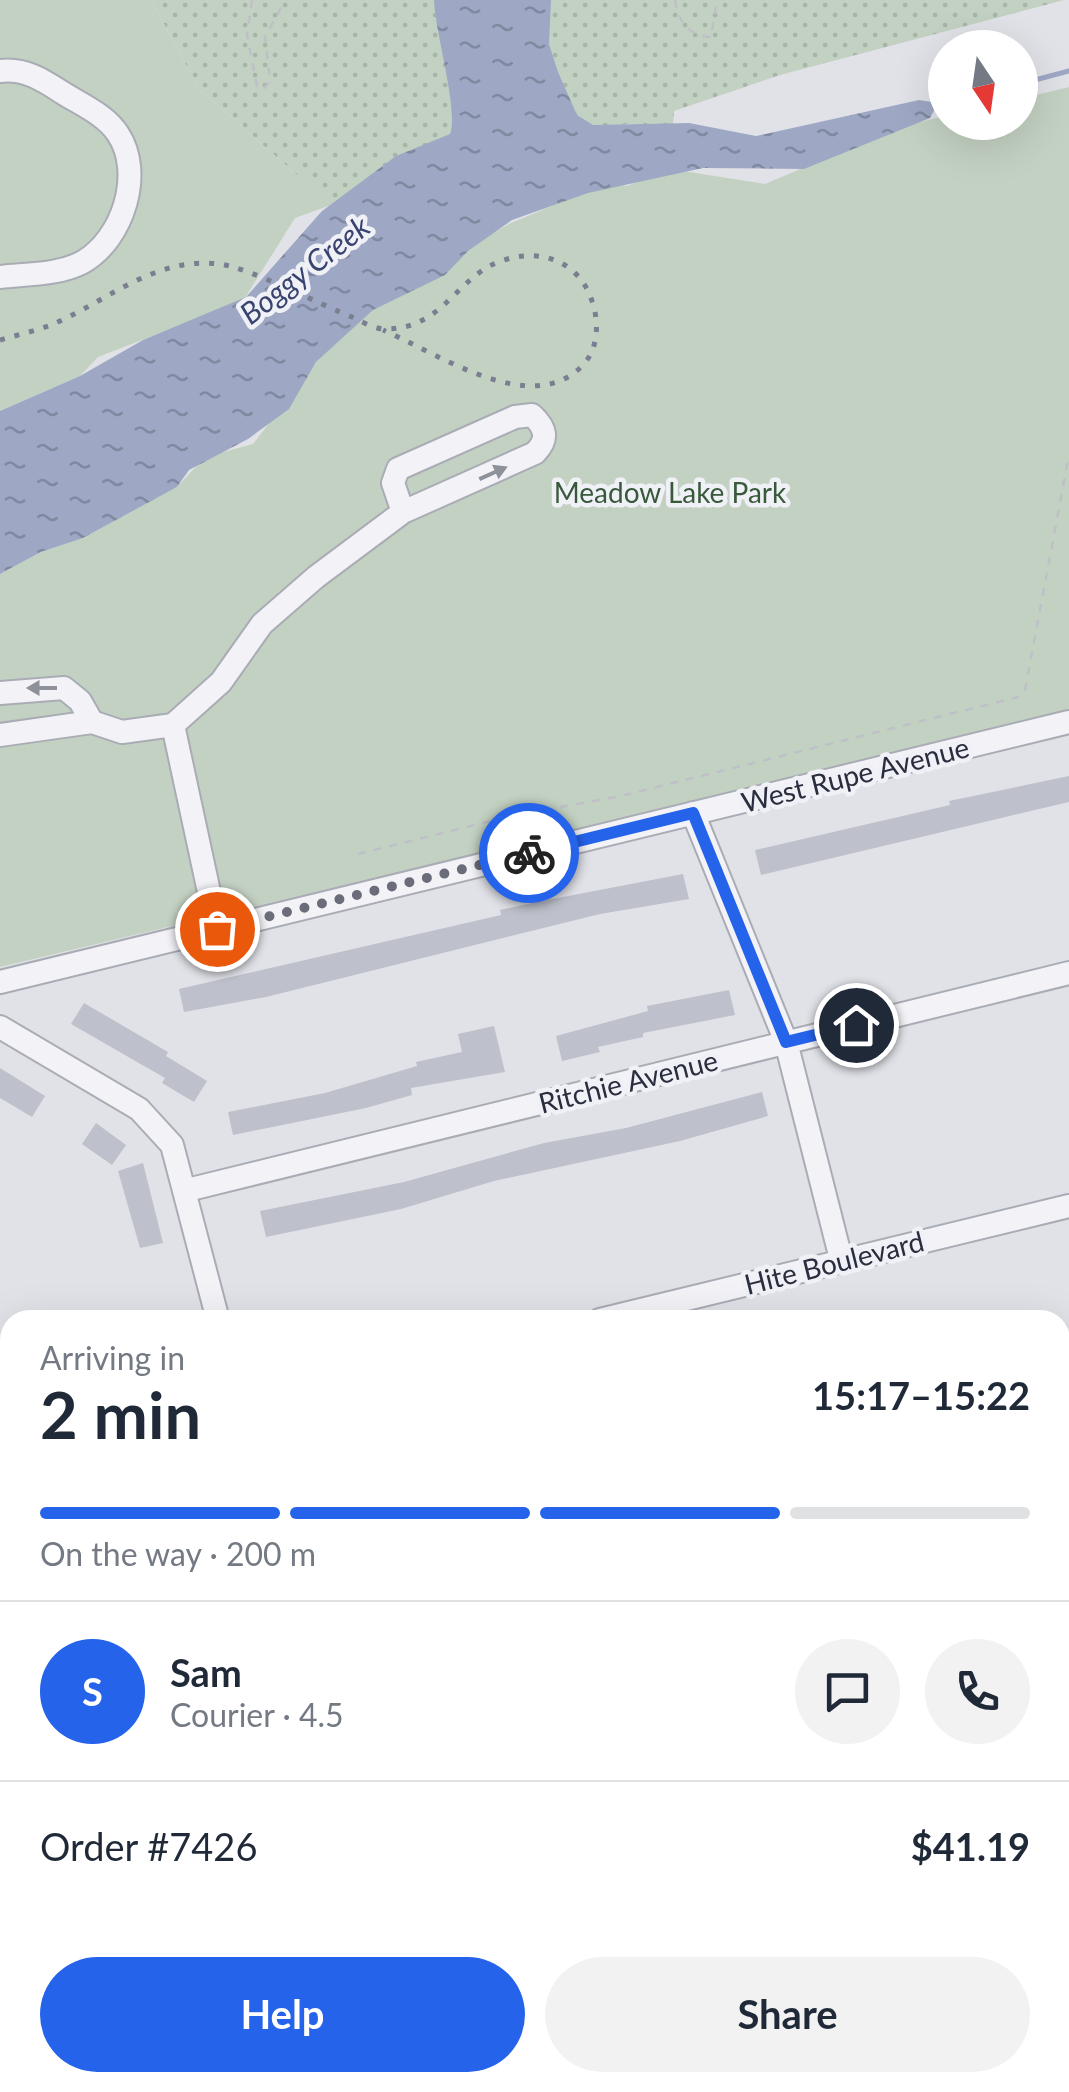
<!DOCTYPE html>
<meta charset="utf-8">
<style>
:root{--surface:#fff;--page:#f2f2f3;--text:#1f2937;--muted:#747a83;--line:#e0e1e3;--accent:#2563eb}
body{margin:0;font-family:Lato,sans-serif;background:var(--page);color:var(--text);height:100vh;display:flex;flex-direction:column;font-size:38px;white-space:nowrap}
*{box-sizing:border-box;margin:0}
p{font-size:32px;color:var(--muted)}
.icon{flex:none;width:55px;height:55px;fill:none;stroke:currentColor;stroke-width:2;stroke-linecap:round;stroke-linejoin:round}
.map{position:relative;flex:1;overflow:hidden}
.panel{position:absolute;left:0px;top:1310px;width:1070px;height:782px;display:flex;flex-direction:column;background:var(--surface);border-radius:30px 30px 0 0;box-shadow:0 10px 40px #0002}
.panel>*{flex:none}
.needle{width:65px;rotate:167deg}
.controls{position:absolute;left:928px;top:30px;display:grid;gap:20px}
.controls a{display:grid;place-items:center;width:110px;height:110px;border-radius:50%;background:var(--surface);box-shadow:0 10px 40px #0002;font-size:50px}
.pin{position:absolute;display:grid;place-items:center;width:85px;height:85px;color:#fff;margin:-42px;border:5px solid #fff;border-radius:50%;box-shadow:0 2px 10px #0007}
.courier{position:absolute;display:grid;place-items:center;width:100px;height:100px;margin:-50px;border:8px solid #2563eb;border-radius:50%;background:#fff;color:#222;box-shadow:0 2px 12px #0007}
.overview em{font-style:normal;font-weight:700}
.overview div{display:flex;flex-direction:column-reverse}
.overview{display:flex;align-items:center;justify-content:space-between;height:170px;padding:0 40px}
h1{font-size:65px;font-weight:700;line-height:75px}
.bar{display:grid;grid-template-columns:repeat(4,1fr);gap:15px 10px;align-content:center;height:120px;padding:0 40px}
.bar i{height:12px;border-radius:8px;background:var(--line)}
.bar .current{background:var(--accent)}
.bar p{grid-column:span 4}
.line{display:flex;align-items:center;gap:25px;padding:0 40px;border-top:2px solid var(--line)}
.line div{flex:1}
.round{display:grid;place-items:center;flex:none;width:105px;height:105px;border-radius:52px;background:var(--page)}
.primary-button{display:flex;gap:20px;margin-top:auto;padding:20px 40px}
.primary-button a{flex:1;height:115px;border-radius:60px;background:var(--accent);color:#fff;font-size:40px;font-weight:700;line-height:115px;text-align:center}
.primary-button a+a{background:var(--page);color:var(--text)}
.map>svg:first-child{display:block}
.grass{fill:url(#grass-dots)}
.park{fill:#c3d1c2}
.water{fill:url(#water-ripples)}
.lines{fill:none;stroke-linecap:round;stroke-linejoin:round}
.stream{stroke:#9ea8c5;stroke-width:5}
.building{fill:#bec0cb}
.minor-casing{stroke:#aaacb5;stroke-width:26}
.path{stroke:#bfc0c7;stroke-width:2.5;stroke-dasharray:8 8;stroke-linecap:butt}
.minor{stroke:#f3f3f7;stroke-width:22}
.rail{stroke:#7b7e91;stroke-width:5;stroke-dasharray:5 10;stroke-linecap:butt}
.oneway{fill:#8e909a}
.done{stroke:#6a6c7a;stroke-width:10;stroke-dasharray:0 18}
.route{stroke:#2563eb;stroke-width:12}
.labels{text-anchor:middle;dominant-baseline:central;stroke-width:9;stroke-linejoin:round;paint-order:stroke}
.park-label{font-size:28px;fill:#39593b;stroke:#f0f1f6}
.street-label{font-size:28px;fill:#2a2d3e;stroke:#f0f1f6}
.water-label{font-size:30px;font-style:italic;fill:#38436f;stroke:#f0f1f6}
</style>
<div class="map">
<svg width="1069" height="2092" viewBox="0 0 1069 2092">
<defs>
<pattern id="grass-dots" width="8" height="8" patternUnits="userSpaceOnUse" patternTransform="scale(2.5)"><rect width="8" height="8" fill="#c3d1c2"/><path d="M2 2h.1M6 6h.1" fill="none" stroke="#a8b4a8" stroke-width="1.8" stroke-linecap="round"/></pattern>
<pattern id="water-ripples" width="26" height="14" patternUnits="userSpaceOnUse" patternTransform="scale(2.5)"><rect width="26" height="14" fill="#9ea8c5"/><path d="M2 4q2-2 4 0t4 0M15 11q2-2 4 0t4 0" fill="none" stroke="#8189a1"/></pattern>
</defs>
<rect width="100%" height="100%" fill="#e1e2e8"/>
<path class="grass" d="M151 0H1064L780 75 674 111 673 124H626L591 133 450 138 396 157 331 205 199 89Z"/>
<path class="park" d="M0 0H151L199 89 331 205 295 218 243 301 98 357 80 376 0 411Z
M1069 87V712L0 967V574L41 552 83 538 177 487 205 457 253 444 342 329 441 262 511 223 607 183 627 186 670 169 765 184 899 127 945 116V122H1020V99Z"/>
<path class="water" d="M434 0H551L549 44 558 72 577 115 593 125 689 123 756 136 919 100 938 103 930 118 804 169 703 168 588 193 512 220 468 251 445 275 373 310 316 362 289 409 248 439 189 470 177 487 83 538 41 552 0 574V411L80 376 143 340 246 297 322 211 396 156 450 134C459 111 435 33 434 0Z"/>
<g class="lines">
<path class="stream" d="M1020 84 1069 71"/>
</g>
<path class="building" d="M1069 776V802L761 875 755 850 950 805 949 801Z
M683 874 689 899 600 914 266 997 184 1012 179 989 501 915 500 910 537 902Z
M729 990 735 1015 643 1033V1037L598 1047 600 1052 562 1061 556 1036 648 1011 647 1006Z
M84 1003 168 1052 166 1056 207 1081 194 1102 162 1083 165 1078 71 1024Z
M494 1026 505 1072 411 1088 412 1095 366 1108 233 1135 228 1112 325 1093 417 1066 416 1062 462 1052 458 1034Z
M0 1068 45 1096 32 1117 0 1098Z
M762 1092 768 1116 680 1141 494 1181 401 1209 266 1237 260 1211 404 1182 544 1143 626 1128Z
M96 1123 126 1145 112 1165 82 1144Z
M143 1163 163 1243 140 1248 118 1171Z"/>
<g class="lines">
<g class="minor-casing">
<path id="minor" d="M0 71C25 68 43 80 63 93 82 105 106 115 118 134 144 173 123 239 83 262 59 275 26 274 0 277
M0 693 64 688 80 701 92 722 0 735
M92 722 122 732 173 725
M693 813 786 1042 841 1259
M217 929 173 725 221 682 262 624 316 577 403 512 535 453C549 439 546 428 532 415L515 417 398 469 393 483 403 512
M0 982 1069 722
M0 1027 139 1109 172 1145 218 1320
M187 1190 1069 973
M600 1320 1069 1206
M0 1367 10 1405
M1060 1407 1069 1398
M0 1465 10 1462
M1060 1583 1069 1584
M1060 1835 1069 1833
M177 2082 179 2092
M399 2082 400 2092
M1007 2092 1045 2082"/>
</g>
<path class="path" d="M252 0 247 35 257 86 263 90 270 81 265 37 285 0
M675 0C677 20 690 37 711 37L717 0
M358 854 511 816 621 796 1018 697 1025 690 1069 455"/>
<use href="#minor" class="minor"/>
<path class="rail" d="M0 340C17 335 35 331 51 325 106 302 155 256 219 264 248 267 321 305 352 317 363 322 376 330 387 329 444 328 457 276 501 261 540 247 579 261 592 301 599 321 599 348 583 365 532 419 439 354 383 330"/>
</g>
<defs><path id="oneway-solid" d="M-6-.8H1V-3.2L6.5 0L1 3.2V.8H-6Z" transform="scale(2.5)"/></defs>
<g class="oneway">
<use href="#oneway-solid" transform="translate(493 473) rotate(-24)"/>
<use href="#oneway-solid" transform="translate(42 688) rotate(180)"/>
</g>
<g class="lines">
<path class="done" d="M217 929 529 853"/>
<path class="route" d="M529 853 693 813 786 1042 856 1025"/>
</g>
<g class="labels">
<g class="park-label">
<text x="670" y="492">Meadow Lake Park</text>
</g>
<g class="street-label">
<text transform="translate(855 774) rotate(-14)">West Rupe Avenue</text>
<text transform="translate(628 1081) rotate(-14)">Ritchie Avenue</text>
<text transform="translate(834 1262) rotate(-14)">Hite Boulevard</text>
</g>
<g class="water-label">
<text transform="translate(304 269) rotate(-38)">Boggy Creek</text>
</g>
</g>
</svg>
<div class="controls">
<a><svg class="needle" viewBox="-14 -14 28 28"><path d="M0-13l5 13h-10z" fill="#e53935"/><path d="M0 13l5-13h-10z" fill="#747a83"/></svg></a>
</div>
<div class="pin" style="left:217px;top:929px;background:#ea580c"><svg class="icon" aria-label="bag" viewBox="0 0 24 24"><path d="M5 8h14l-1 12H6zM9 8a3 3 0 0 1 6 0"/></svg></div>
<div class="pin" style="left:856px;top:1025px;background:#1f2937"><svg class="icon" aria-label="home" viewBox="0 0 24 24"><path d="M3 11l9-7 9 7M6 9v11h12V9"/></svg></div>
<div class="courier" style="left:529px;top:853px"><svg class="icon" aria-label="bike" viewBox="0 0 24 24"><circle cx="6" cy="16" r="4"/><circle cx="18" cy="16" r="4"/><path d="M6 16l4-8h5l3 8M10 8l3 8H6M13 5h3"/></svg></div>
<section class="panel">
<div class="overview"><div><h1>2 min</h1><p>Arriving in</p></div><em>15:17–15:22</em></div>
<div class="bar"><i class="current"></i><i class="current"></i><i class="current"></i><i></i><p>On the way · 200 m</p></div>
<div class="line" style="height:180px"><b class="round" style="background:var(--accent);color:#fff">S</b><div><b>Sam</b><p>Courier · 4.5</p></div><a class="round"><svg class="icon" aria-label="chat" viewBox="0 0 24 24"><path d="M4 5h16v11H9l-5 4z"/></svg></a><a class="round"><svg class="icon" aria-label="phone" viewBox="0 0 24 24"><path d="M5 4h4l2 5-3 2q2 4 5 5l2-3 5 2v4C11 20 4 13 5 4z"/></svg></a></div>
<div class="line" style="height:130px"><div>Order #7426</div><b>$41.19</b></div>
<div class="primary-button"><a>Help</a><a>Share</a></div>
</section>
</div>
